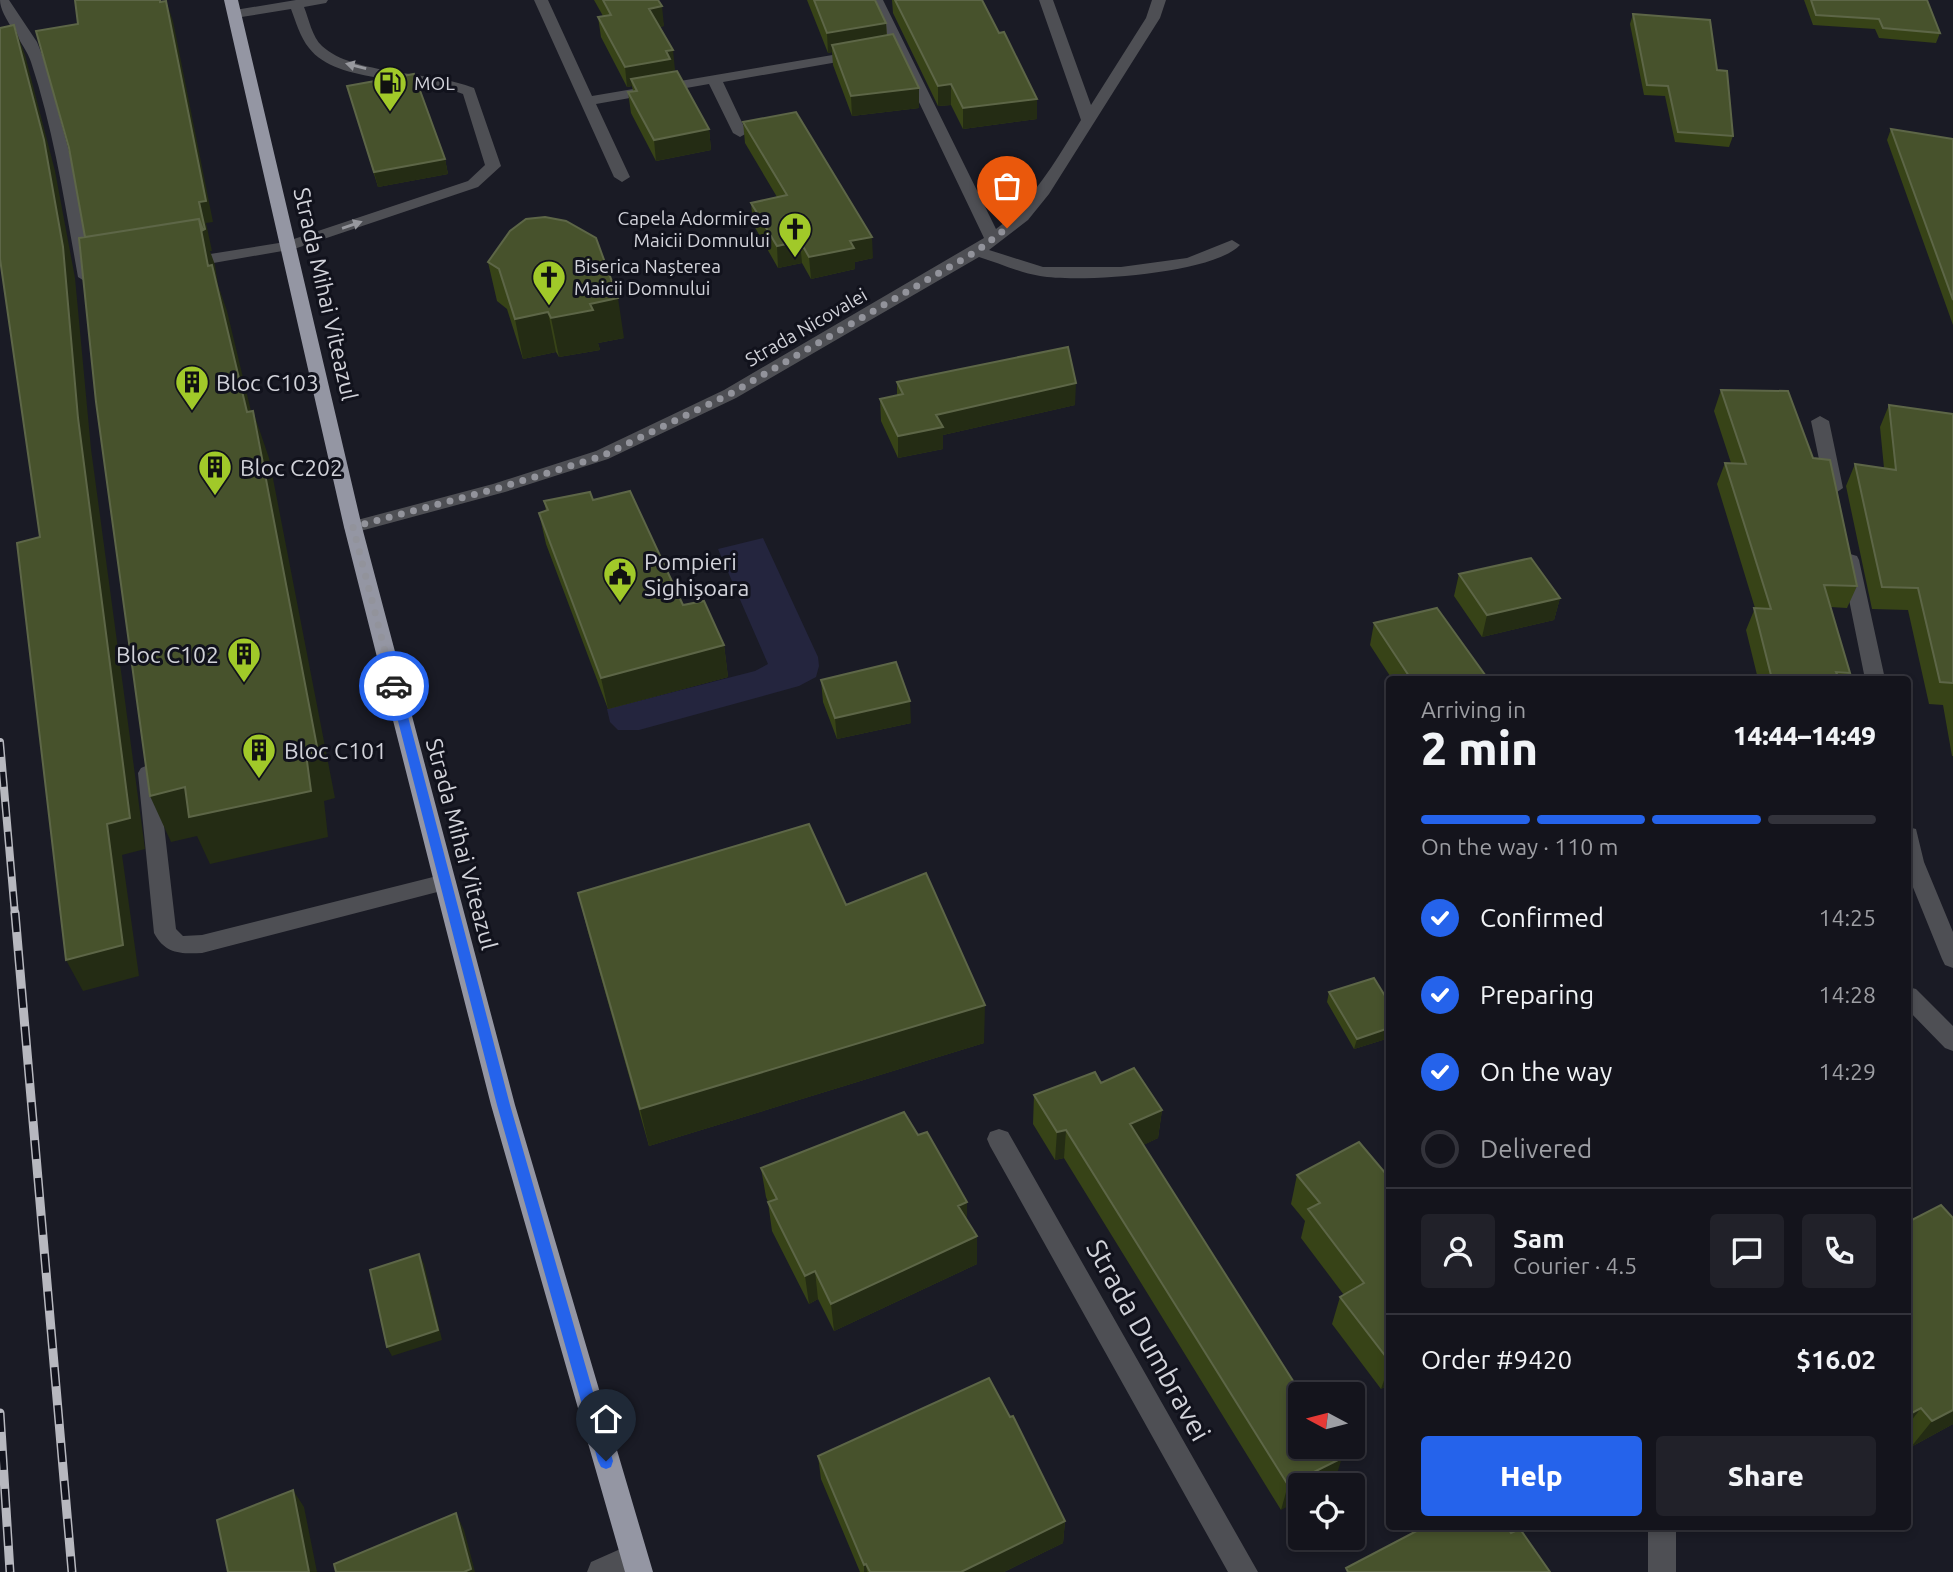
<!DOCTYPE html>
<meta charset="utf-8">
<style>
:root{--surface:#14141c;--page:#212129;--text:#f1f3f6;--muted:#9d9ea3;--line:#33333b;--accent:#2563eb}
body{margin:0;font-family:Ubuntu,sans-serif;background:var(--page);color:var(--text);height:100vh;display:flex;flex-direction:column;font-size:26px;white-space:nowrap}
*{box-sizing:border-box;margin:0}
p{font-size:23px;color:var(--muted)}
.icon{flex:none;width:38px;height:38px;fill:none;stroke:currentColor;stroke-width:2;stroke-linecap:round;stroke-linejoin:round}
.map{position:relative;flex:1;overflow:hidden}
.panel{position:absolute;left:1386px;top:676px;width:525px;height:854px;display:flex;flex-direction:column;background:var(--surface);border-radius:7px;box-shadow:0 4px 10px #0003,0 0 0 2px var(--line)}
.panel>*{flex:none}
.needle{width:46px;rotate:277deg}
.controls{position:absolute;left:1288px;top:1382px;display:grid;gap:14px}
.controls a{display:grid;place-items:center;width:77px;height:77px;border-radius:7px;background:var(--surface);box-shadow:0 4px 10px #0003,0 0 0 2px var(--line);font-size:35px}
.pin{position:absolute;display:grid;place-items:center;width:60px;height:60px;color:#fff;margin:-72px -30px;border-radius:50% 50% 50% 0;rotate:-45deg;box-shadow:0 0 7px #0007}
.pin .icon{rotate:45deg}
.courier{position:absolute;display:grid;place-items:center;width:70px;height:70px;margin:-35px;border:5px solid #2563eb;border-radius:50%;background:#fff;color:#222;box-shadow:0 2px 9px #0007}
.overview em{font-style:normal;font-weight:800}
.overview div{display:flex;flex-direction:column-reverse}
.overview{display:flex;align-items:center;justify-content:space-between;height:119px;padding:0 35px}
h1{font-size:46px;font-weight:800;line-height:52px}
.bar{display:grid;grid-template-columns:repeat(4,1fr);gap:10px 7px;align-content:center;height:84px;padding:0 35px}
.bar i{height:9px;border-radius:5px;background:var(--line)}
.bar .current{background:var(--accent)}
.bar p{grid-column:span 4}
.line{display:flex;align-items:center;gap:18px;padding:0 35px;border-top:2px solid var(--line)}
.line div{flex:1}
.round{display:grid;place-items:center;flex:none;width:74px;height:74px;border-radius:7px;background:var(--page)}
ol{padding:0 35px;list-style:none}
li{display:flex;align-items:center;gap:21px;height:77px}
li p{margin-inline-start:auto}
li .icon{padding:7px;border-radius:50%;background:var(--accent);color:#fff;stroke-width:4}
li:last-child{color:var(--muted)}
li i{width:38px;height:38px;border:4px solid var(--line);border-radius:50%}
.action{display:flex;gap:14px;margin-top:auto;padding:14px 35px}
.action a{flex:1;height:80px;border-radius:7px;background:var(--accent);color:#fff;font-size:28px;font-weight:800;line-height:80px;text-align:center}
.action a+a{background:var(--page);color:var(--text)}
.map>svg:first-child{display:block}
.green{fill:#24253e}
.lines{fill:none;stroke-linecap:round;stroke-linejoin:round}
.minor{fill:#4e4f54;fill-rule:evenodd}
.highway{fill:#9496a3;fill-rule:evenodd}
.rail-far1-casing{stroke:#b7b8bf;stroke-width:8}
.rail-casing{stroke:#b7b8bf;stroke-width:9}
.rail-far1{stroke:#11121c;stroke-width:5;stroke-dasharray:15;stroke-linecap:butt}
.rail{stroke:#11121c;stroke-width:6;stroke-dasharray:19;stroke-linecap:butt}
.wall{fill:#374317}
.shaded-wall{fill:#242c14}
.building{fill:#47522c;stroke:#5d6647;stroke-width:2}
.oneway{fill:#97989e}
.route{fill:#2563eb}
.done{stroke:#92939b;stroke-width:7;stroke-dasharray:0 12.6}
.labels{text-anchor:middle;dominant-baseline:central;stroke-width:6;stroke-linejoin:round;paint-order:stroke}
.far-poi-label{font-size:19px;fill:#d2d3da;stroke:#11121c;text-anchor:start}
.far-street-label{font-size:19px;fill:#d2d3da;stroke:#11121c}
.street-label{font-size:23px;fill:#d2d3da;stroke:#11121c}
.poi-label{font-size:23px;fill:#d2d3da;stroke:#11121c;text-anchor:start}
.near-street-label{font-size:28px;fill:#d2d3da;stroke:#11121c}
</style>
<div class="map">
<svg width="1953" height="1572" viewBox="0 0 1953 1572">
<rect width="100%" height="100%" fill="#1a1b25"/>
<path class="green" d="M763 538 818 657 819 666 816 677 799 686 639 730H618L610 722 607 709 755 671 768 664 718 549Z"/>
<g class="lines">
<path class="minor" d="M0 0H9L37 42 45 62 74 170 94 277 92 280 86 282 78 277C65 205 54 131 31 62 25 43 0 17 0 0Z
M296 0H328L326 3 304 7C309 19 312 37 322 46 353 75 431 71 474 88L501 166 478 187 294 249 185 268 179 266 177 263 179 260 185 258 285 242 468 181 485 165 463 94C421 76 337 85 309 48 300 37 296 22 291 9L235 18 228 14 235 10Z
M534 0H548L592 96 891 45 869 0H883L996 229C1034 200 1056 160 1081 120L1039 0H1053L1091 105 1146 18 1152 0H1166L1160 18 1049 194 1028 220 989 250 1043 267H1121L1187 258 1232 240 1240 245C1213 274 1079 283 1040 276 1020 273 999 263 979 257L736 398 608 459 505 492 353 533 346 531 344 527 346 523 493 484 596 451 724 390 984 238 895 52 723 82 747 133 740 137 733 133 709 84 596 104 630 177 622 182 614 177Z
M1820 416 1829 421 1843 488 1834 494 1825 488 1811 421Z
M1850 554 1857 556 1859 560 1885 679H1865L1841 560 1843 556Z
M148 765 155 768 158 773 176 929 183 936 202 935 445 874 453 876 456 882 453 888 445 890 202 953C181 954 165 954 154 933L138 773 141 768Z
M1908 827 1916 829 1924 862 1953 932V968L1945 965 1942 959 1908 875Z
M1908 987 1916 989 1953 1026V1051L1945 1048 1908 1010Z
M999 1129 1008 1132 1258 1572H1228L990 1146 987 1139 990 1132Z
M1648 1526H1676V1572H1648Z
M634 1543 644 1547 648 1557 644 1567 633 1572H587L591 1562Z"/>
<path class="highway" d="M224 0H238L362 527 456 882 515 1105 653 1572H625L491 1105 434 882 344 527Z"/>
<g class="rail-far1-casing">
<path id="rail-far1" d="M0 742 15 915"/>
</g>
<g class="rail-casing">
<path id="rail" d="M15 913 72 1572
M0 1413 10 1572"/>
</g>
<use href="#rail-far1" class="rail-far1"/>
<use href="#rail" class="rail"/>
</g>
<path class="wall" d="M594 0H658L664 26 659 27 675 70 671 71V72L709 129 711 150 656 161 631 113 628 92 633 91 632 86 627 87 601 37 598 17 603 16Z
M807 0H875L886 23 887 36 919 88V108L852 116 833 65 832 52 828 53Z
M892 0H982L999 33 1037 99V119L963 129 951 105 938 106 893 13Z
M1804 0H1927L1940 33 1936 43 1879 38 1875 29 1813 25Z
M1633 14 1717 70 1733 136 1729 147 1675 142 1665 96 1644 95 1630 24Z
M347 86 445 159 448 174 378 187Z
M743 122 873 258 855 262V269L811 279 802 263 778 268 753 224 751 203 777 197 745 143Z
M1891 129 1953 139V325L1887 140Z
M488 262 624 338 598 343 600 350 559 357 556 352 523 359 507 309 497 301Z
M897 382 1075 405 943 435V449L898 458 881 421 880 399 897 395Z
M1721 390 1857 586 1847 608 1830 607 1850 673 1847 679H1758L1746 630 1755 608 1717 484 1725 463H1731L1714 411Z
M1889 405 1953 414V756H1952L1943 705 1929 704 1908 610 1872 609 1846 486 1855 464 1884 468 1880 427Z
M593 500 683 605 724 645 728 677 608 709 546 544 539 513 546 511 544 501Z
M1459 574 1560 598 1554 620 1482 637 1454 596Z
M1374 623 1488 679H1392L1370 645Z
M821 680 911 723 837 739 823 702Z
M578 893 846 905 984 1043 649 1146 588 932Z
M1329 992 1390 1004V1049L1385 1042 1386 1039 1354 1049 1327 1002Z
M1101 1083 1162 1110 1158 1138 1143 1145 1334 1483 1328 1486H1300L1281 1510 1064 1158 1055 1160 1033 1124 1034 1095Z
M918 1135 967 1202V1220L977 1236V1264L834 1331 818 1299 809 1304 772 1231 768 1202 766 1197 761 1168Z
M1390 1172V1384L1381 1389 1332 1324 1340 1297 1344 1295 1301 1238 1305 1221 1291 1204 1297 1175 1386 1174Z
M1908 1214 1953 1424 1911 1447 1908 1443Z
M818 1456 1065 1521 1063 1543 1004 1572H860L821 1479Z"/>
<path class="shaded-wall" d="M166 1 173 21 213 222 206 223 212 251H210L215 265 218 285 227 311 262 457 253 411 269 458 335 798 324 801 328 837 210 864 197 836 171 842 150 796 247 412 208 266 199 219V202Z
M662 6 664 26 651 29 649 9Z
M886 23 887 43 832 45V52L828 53 827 33Z
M14 25 25 55 55 171 75 278 91 449 145 849 122 855 139 976 83 991 66 960 107 824 78 418Z
M673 50 675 70 671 71 672 80 631 79 632 86 627 87 625 67 666 51Z
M951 84V105L938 106V86Z
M919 88V108L852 116 851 96Z
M1037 99V119L963 129V108Z
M709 129 711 150 656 161 654 140Z
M445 159 448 174 378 187 374 172Z
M872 237 873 258 855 262V269L811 279 809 257 850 241Z
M800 241 802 263 778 268 777 246Z
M618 298 624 338 598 343 600 350 559 357 551 318 590 304Z
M548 312 556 352 523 359 515 319Z
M1076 383 1075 405 943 435V449L898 458V436L936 415Z
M1560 598 1554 620 1482 637 1487 615Z
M724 645 728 677 608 709 601 678Z
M910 701 911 723 837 739 835 718Z
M985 1005 984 1043 649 1146 640 1109Z
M1389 1028 1386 1039 1354 1049 1357 1039Z
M1162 1110 1158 1138 1127 1153 1130 1124Z
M1066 1130 1064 1158 1055 1160 1057 1132Z
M967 1202V1230L958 1206Z
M977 1236V1264L834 1331 831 1304Z
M419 1254 424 1264 442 1340 392 1356 387 1347Z
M815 1271 818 1299 809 1304 805 1276Z
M1390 1363V1384L1381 1389Z
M1921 1408 1908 1425V1415Z
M1953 1410V1424L1911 1447 1932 1421Z
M1342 1458 1334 1483 1328 1486H1300V1500L1281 1510 1288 1485Z
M293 1490 304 1507 317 1572H309Z
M456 1513 464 1530 475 1572H464Z
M1065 1521 1063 1543 1004 1572H961Z
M866 1564 867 1572H864V1565Z"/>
<path class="building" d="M75 0H160V2L166 1 206 201 199 202 205 229 203 230 199 219 85 237 69 148 36 31 78 24Z
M603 0H658L662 6 649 9 673 50 666 51 670 59 625 67 598 17 611 15Z
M814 0H875L886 23 827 33Z
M895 0H982L999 33 1004 32 1037 99 963 108 951 84 938 86Z
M1811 0H1927L1940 33 1883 28 1879 19 1816 15Z
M1633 14 1710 20 1717 70 1727 71 1733 136 1678 132 1668 86 1647 85Z
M14 25 44 140 63 247 78 418 130 818 107 824 123 945 66 960 17 543 40 537 0 259V28Z
M893 34 919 88 851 96 832 45Z
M677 71 709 129 654 140 628 92 637 91 631 79Z
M414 74 445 159 374 172 347 86Z
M796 112 872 237 850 241 854 248 809 257 800 241 777 246 751 203 787 195 743 122Z
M1891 129 1953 139V300Z
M545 217 566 221 596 238 618 298 590 304 593 310 551 318 548 312 515 319 499 269 488 262 510 231 526 219Z
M199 219 208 266 212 265 247 412 253 411 318 752 306 754 311 791 189 817 185 787 150 796 96 402 79 238Z
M1068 347 1076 383 936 415 943 427 898 436 880 399 903 394 897 382Z
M1721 390 1788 391 1813 458 1830 460 1857 586 1824 585 1850 673 1836 672 1839 679H1772L1754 608 1771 609 1725 463 1746 464Z
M1889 405 1953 414V683L1940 682 1918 588 1882 587 1855 464 1896 470Z
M630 491 683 605 704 601 724 645 601 678 539 513 548 510 544 501 590 492 593 500Z
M1531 558 1560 598 1487 615 1459 574Z
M1437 608 1488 679H1411L1374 623Z
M896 662 910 701 835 718 821 680Z
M809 824 846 905 926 873 985 1005 640 1109 578 893Z
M1374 978 1390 1004 1389 1028 1357 1039 1329 992Z
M1134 1068 1162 1110 1130 1124 1302 1395H1300V1447H1335L1342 1458 1288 1485 1066 1130 1057 1132 1034 1095 1095 1072 1101 1083Z
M904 1112 918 1135 927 1132 967 1202 958 1206 977 1236 831 1304 815 1271 805 1276 768 1202 777 1199 761 1168Z
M1359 1142 1386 1174 1390 1172V1362L1340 1297 1364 1283 1308 1209 1320 1203 1297 1175Z
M1941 1205 1953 1218V1410L1932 1421 1921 1408 1908 1415V1214L1912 1220Z
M419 1254 438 1330 387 1347 370 1270Z
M989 1378 1010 1417 1013 1416 1065 1521 961 1572H870L866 1564 864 1565 818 1456Z
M293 1490 309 1572H228L217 1520Z
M456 1513 471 1569 464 1572H336L334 1564Z
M1426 1526H1507L1511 1533 1520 1529 1550 1572H1348L1346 1568Z"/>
<defs><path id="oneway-solid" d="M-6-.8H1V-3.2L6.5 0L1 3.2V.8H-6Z" transform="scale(1.75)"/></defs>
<g class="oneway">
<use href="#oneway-solid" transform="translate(356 66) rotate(-166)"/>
<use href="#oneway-solid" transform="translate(352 225) rotate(-19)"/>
</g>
<path class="route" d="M394 682 400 686 510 1105 613 1461 611 1467 606 1469 601 1467 598 1461 497 1105 389 686Z"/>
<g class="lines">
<path class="done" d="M394 686 353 527 499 488 602 456 730 394 977 251 1007 228"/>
</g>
<defs>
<g id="fuel-pin" transform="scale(1.75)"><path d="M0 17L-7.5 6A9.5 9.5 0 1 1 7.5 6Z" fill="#a1c929" stroke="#11121c"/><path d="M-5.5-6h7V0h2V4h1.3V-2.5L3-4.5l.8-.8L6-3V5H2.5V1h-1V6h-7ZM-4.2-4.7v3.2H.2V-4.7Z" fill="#111"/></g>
<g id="church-pin" transform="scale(1.75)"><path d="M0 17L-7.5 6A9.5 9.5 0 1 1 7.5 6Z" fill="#a1c929" stroke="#11121c"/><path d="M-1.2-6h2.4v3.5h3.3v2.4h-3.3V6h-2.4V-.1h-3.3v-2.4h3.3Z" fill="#111"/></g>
<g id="building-pin" transform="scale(1.75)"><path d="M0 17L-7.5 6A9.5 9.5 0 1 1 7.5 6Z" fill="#a1c929" stroke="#11121c"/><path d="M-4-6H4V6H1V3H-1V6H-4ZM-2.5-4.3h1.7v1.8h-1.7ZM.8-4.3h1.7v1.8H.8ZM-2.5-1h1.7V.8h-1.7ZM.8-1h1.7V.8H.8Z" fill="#111"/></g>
<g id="civic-pin" transform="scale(1.75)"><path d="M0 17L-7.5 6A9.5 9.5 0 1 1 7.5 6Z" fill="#a1c929" stroke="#11121c"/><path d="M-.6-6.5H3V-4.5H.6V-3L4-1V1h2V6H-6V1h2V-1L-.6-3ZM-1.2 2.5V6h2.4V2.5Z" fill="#111"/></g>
</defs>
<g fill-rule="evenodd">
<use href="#fuel-pin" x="390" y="83"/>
<use href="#church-pin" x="795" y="229"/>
<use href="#church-pin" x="549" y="277"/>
<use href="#building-pin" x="192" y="382"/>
<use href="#building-pin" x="215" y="467"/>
<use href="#civic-pin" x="620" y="574"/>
<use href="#building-pin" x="244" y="654"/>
<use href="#building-pin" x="259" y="750"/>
</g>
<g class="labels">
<g class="far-poi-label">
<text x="414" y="83">MOL</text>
<text x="770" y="218" text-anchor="end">Capela Adormirea<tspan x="770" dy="22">Maicii Domnului</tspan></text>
<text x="574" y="266">Biserica Nașterea<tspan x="574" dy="22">Maicii Domnului</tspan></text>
</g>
<g class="far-street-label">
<text transform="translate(806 327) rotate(-30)">Strada Nicovalei</text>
</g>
<g class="street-label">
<text transform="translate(326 294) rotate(77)">Strada Mihai Viteazul</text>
<text transform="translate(462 844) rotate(75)">Strada Mihai Viteazul</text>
</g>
<g class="poi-label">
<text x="216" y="382">Bloc C103</text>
<text x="240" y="467">Bloc C202</text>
<text x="644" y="561">Pompieri<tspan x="644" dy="26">Sighișoara</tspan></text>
<text x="219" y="654" text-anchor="end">Bloc C102</text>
<text x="284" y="750">Bloc C101</text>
</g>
<g class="near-street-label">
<text transform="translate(1149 1340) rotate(61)">Strada Dumbravei</text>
</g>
</g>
</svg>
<div class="controls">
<a><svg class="needle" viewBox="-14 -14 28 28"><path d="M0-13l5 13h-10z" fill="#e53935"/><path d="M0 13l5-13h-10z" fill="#9d9ea3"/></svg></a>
<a><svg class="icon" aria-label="locate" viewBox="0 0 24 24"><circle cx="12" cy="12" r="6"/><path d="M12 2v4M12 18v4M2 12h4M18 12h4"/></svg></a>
</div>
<div class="pin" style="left:1007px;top:228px;background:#ea580c"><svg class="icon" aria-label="bag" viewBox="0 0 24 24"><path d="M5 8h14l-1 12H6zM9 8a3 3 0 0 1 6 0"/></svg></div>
<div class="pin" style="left:606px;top:1461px;background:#1f2937"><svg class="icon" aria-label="home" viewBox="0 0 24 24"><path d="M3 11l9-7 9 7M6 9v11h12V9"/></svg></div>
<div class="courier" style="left:394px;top:686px"><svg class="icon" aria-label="car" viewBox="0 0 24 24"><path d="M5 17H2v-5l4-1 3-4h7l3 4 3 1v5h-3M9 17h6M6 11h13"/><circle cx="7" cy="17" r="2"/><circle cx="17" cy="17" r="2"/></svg></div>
<section class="panel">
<div class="overview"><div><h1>2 min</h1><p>Arriving in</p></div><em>14:44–14:49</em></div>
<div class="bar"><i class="current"></i><i class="current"></i><i class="current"></i><i></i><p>On the way · 110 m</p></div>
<ol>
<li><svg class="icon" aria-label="check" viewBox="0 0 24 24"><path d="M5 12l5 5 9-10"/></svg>Confirmed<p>14:25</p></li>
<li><svg class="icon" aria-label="check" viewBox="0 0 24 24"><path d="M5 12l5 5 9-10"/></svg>Preparing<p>14:28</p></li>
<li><svg class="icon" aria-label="check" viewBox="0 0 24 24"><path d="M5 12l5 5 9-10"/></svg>On the way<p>14:29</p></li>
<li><i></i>Delivered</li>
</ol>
<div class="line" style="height:126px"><a class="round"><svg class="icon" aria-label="person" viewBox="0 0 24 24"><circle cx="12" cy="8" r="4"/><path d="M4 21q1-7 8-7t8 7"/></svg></a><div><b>Sam</b><p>Courier · 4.5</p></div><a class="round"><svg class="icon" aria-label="chat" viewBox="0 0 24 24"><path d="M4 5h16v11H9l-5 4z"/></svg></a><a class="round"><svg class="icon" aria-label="phone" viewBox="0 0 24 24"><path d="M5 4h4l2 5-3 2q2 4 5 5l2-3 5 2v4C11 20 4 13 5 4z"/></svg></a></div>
<div class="line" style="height:91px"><div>Order #9420</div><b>$16.02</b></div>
<div class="action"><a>Help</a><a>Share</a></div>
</section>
</div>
